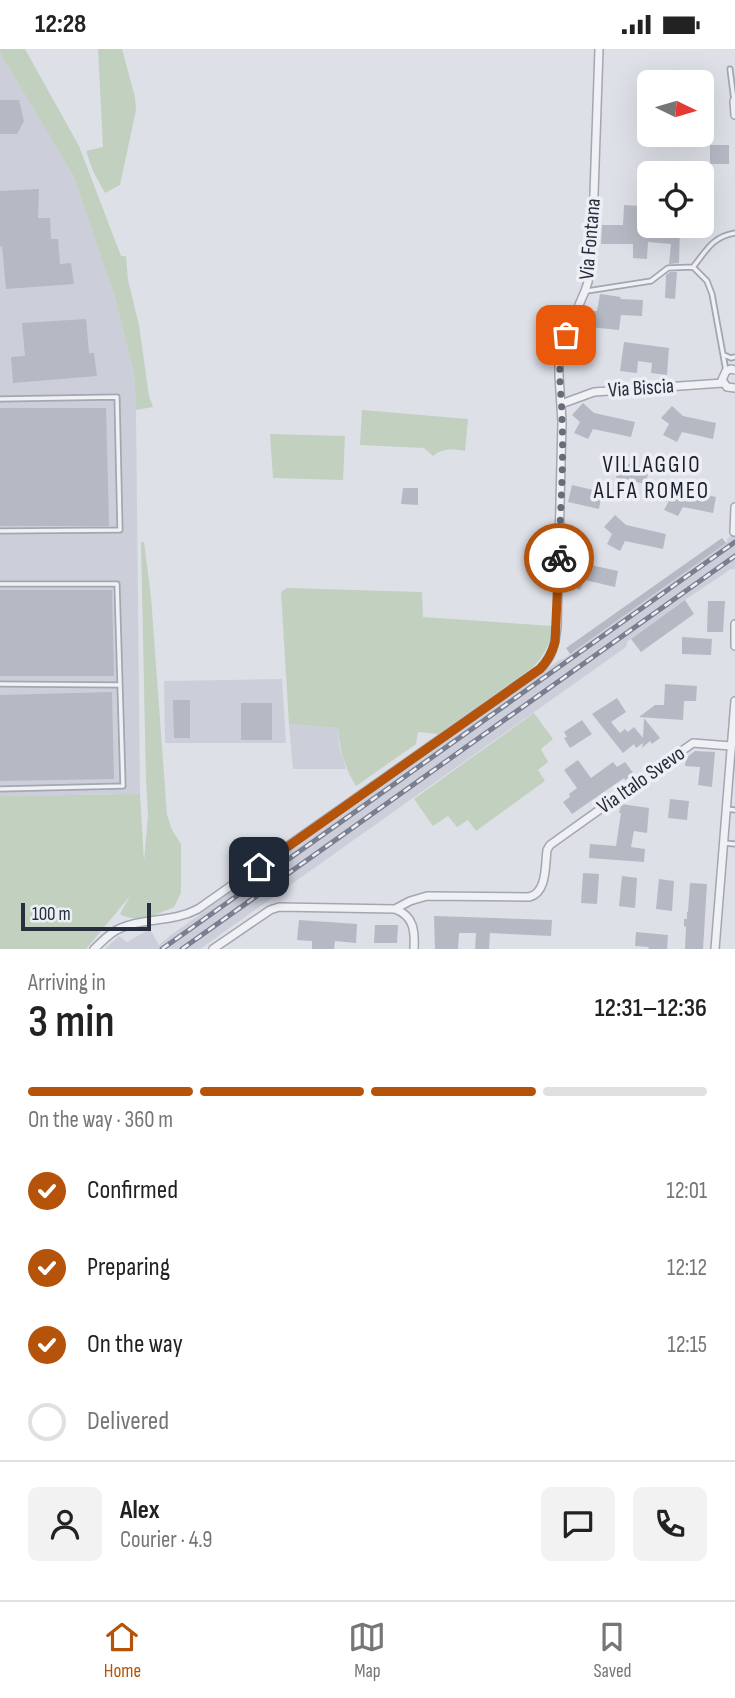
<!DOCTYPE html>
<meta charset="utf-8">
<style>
:root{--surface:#fff;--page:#f2f2f2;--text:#222;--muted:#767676;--line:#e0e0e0;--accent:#b45309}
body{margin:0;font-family:"Sofia Sans Condensed",sans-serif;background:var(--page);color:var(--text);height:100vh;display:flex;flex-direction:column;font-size:26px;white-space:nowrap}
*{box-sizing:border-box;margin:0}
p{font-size:23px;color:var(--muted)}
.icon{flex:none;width:38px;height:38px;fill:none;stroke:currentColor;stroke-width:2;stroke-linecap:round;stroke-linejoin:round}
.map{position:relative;height:900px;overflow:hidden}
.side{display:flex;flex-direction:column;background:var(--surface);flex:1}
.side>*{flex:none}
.needle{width:46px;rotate:95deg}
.fabs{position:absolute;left:637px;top:21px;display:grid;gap:14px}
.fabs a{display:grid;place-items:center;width:77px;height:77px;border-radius:10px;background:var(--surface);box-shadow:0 7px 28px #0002;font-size:35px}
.scale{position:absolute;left:21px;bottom:18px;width:130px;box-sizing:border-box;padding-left:7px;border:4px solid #272e3d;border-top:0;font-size:19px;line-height:24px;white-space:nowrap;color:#272e3d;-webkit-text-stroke:5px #edeff4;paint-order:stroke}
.pin{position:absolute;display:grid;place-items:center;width:60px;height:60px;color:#fff;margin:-30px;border-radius:14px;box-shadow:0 4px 10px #0006}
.courier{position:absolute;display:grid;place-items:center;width:70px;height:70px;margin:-35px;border:5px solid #b45309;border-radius:50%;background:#fff;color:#222;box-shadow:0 2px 9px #0007}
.head em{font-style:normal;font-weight:600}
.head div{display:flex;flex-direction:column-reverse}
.head{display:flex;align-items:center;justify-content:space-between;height:119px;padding:0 28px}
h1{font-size:46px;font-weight:600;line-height:52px}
.bar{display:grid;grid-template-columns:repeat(4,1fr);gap:10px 7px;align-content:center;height:84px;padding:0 28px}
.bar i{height:9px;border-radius:5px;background:var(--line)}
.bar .on{background:var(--accent)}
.bar p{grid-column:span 4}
.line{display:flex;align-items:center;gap:18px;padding:0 28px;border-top:2px solid var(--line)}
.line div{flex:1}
.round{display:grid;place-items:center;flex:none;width:74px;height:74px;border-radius:10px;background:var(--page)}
ol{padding:0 28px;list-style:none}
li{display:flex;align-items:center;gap:21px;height:77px}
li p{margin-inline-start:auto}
li .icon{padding:7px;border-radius:50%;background:var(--accent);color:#fff;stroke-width:4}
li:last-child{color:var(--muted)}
li i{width:38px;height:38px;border:4px solid var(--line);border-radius:50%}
.status{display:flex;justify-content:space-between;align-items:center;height:49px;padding:0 35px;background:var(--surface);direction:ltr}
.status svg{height:19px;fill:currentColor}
.tabs{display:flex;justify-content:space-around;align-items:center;height:98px;border-top:2px solid var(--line);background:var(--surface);font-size:19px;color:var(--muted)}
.tabs a{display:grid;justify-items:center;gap:4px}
.tabs .on{color:var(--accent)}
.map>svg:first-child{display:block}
.built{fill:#cccfd9}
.green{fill:#c2d0bf}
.building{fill:#b5b9c3}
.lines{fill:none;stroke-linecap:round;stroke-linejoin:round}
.lane-casing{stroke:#a3a7b1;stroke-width:7}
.street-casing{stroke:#a3a7b1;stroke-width:10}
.lane{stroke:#f0f1f5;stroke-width:3.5}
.street{stroke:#f0f1f5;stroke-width:7}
.rail-casing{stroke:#787f90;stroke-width:5}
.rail{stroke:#edeff4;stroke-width:2.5;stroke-dasharray:8;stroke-linecap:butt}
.done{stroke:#676c78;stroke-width:7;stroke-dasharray:0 12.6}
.route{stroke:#b45309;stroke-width:9}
.labels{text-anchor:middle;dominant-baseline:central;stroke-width:7;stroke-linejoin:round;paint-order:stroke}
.street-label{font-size:21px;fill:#272e3d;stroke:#edeff4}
.neighbourhood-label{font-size:23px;letter-spacing:2px;fill:#1a1f2d;stroke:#edeff4}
</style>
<div class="status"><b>12:28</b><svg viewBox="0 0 49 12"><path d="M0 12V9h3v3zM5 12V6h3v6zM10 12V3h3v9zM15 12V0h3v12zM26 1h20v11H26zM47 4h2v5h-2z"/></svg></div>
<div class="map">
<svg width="735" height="900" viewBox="0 0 735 900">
<rect width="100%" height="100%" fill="#dde0e7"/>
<path class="built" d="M0 4 73 126 115 249 134 325 136 361 140 745 0 747Z
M735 484V520H731L685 551 628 592 626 598 200 900H105L119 887 127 893 150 880 159 896 171 886 530 631 561 610 562 611 727 493V490Z
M282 630 286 694H165L164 632Z
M289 675 338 679 339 696 346 720H293Z"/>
<path class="green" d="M0 0H25L79 97 121 207H126L128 231 139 276 149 347 153 358 136 361 134 325 115 249 73 126 0 4Z
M98 0H122L135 48 136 61 120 136 105 144 93 122 86 102 103 98Z
M362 361 468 370 465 402C452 400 443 399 433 407L424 399 360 396Z
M270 385 345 387 343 431 273 429Z
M141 493H144L151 548 167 766 172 781 181 795V844L174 858C157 865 137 875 120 865L130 847 86 900H0V747L140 745 144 812 148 767 146 732Z
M287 539 422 543 423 568 552 577C552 594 543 608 532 619L438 685 418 683 416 695 356 737C344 717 340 702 338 679L289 675 281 543Z
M534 664 553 690 541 700 548 713 538 721 545 732 476 782 468 771 457 778 448 767 433 777 414 750Z"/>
<path class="building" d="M0 51H19L24 72 17 85H0Z
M710 96H729V115H710Z
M39 140 38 169H50L51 190H58L60 215 71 214 74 235 6 240 2 197 0 198V142Z
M624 156 640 157 638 177 672 179V177H680L679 214 669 215 671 195 648 193 647 210 633 209V195H601L602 176H623Z
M670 223H677L675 250 665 249 666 226Z
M600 245 621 248 620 250 643 251 642 267 621 266 619 281 590 278 592 262H597Z
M86 270 89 304H94L97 327 13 334 11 308 25 307 22 274Z
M624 293 669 299 667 326 651 324 652 314 638 312 637 324 620 322Z
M583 354 594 364 635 373 631 388 593 380 588 390 574 384 580 373 572 366Z
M672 357 683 367 716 374 713 390 682 383 677 393 663 386 669 375 661 369Z
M0 359H106L109 477H0Z
M619 413 649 419 646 435 616 429Z
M673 431 684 441 716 448 713 464 683 458 678 467 664 461 670 450 662 443Z
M572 436 602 443 599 460 568 453Z
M403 439H418V456L401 455Z
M615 466 626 476 666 485 663 500 625 492 620 502 607 495 612 485 604 478Z
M722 489 726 494 570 605 566 599Z
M575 505 586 515 618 522 615 538 585 531 580 541 566 535 572 524 565 516Z
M0 541H112L114 627H0Z
M685 551 694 565 641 603 631 590Z
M708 552H725L723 583H707Z
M682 588 712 590 711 606 682 605Z
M665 635 697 637 696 652H684L683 671 639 668 655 656H664Z
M112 643 114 730 0 732V646Z
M617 649 626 663 611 673 620 684 625 680 628 683 634 678 643 689 644 669 660 689 652 695 650 692 642 699 643 694 636 699 634 695 623 704 592 665Z
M173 651H190V689H174Z
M241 654H272V691H241Z
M582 671 592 685 570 699 564 689 567 688 564 683Z
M695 702 715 703 712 738 698 736 700 718 685 717 686 709Z
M578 711 591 729 613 713 617 718 625 713 634 725 625 731 624 729 572 765 563 753 570 748 569 745 577 739 564 721Z
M670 750 689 752 687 771 668 769Z
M621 755 649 759 647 784 634 782 631 798 645 800 644 813 589 809 590 795 616 797 621 764H619Z
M583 824 599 825 597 855 581 854Z
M622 827 637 829 635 859 619 857Z
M659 830 674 832 672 862 656 860Z
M690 834 707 835 703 900H685L686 878 684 877V870H687V863H688Z
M434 867 552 871 551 887 490 884 489 900H475L476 884H459L458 900H435Z
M299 871 357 875 356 894 335 892 334 900H312V892L297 891Z
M375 876H398L397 894H374Z
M636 883 668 886 667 900H648L649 898 635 897Z"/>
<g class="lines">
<g class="lane-casing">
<path id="lane" d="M730 20 734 52
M693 218C707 201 712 188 735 184
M587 242 651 232 668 219 693 218 707 232 712 245 726 322
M724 306 731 309 735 308
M0 350 117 348 120 481 0 482
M0 535H117L120 636
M0 635 120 636 123 737 0 740
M726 760 735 761
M724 794 735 795"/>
</g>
<g class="street-casing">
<path id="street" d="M735 52H734L735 66
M735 321 731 320 726 322 722 331 727 338 735 339
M561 355 594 343 723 334
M734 483 735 458
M735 575V597
M395 860 410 852 427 847 529 848C547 844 545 817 547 801L550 796 693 694 731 697
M94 900C103 892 110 883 121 879 146 868 172 874 198 860L540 620C553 607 555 595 557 578L562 373 559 326V311L566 286 585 242 588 233 594 145 599 0
M213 900 270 861 279 858 395 860C414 867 415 882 414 900
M715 900 735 652"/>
</g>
<use href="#lane" class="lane"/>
<use href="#street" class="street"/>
<g class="rail-casing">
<path id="rail" d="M162 900 735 493
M182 900 735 507"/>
</g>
<use href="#rail" class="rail"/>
</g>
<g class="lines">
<path class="done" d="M559 509C560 463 564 417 562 372 562 339 555 319 566 286"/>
<path class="route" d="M259 818 540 620C548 612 552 604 555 593L559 509"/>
</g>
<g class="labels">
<g class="street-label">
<text transform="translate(590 190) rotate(-85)">Via Fontana</text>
<text transform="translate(641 339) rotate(-4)">Via Biscia</text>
<text transform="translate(641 731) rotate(-35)">Via Italo Svevo</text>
</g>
<g class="neighbourhood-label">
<text x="652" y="416">VILLAGGIO<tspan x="652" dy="26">ALFA ROMEO</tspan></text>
</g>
</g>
</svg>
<div class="fabs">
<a><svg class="needle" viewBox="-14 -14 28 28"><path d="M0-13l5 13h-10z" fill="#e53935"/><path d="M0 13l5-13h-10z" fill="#767676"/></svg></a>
<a><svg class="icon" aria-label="locate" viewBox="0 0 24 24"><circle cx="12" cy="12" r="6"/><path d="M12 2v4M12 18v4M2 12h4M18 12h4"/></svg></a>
</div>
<div class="scale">100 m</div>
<div class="pin" style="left:566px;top:286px;background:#ea580c"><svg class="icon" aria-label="bag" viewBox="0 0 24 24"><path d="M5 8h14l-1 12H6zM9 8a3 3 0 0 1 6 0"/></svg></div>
<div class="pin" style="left:259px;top:818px;background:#1f2937"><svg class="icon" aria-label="home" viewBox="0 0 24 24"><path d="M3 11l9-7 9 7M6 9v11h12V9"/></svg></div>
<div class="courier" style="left:559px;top:509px"><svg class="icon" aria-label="bike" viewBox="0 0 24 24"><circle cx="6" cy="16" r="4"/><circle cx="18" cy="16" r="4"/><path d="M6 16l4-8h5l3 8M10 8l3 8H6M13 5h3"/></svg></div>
</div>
<section class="side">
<div class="head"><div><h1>3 min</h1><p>Arriving in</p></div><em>12:31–12:36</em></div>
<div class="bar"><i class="on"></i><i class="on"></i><i class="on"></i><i></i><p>On the way · 360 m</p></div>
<ol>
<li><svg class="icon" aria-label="check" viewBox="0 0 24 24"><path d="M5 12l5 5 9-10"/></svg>Confirmed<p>12:01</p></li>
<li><svg class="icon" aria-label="check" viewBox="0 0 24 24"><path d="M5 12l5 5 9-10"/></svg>Preparing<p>12:12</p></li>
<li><svg class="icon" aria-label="check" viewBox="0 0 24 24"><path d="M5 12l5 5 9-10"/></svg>On the way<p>12:15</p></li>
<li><i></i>Delivered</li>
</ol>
<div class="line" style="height:126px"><a class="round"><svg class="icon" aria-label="person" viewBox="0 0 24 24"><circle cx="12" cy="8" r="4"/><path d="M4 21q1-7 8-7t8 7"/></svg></a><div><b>Alex</b><p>Courier · 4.9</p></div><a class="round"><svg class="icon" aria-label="chat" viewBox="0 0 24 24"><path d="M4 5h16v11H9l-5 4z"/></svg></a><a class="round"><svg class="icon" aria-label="phone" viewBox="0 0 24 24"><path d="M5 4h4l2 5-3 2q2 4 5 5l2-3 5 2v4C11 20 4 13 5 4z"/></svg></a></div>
</section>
<nav class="tabs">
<a class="on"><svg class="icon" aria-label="home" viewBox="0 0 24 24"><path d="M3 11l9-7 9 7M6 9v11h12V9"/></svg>Home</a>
<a><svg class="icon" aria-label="map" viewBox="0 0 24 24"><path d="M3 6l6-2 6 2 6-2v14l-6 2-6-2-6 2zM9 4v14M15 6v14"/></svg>Map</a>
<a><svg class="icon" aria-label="saved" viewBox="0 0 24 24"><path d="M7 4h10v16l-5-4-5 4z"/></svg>Saved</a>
</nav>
